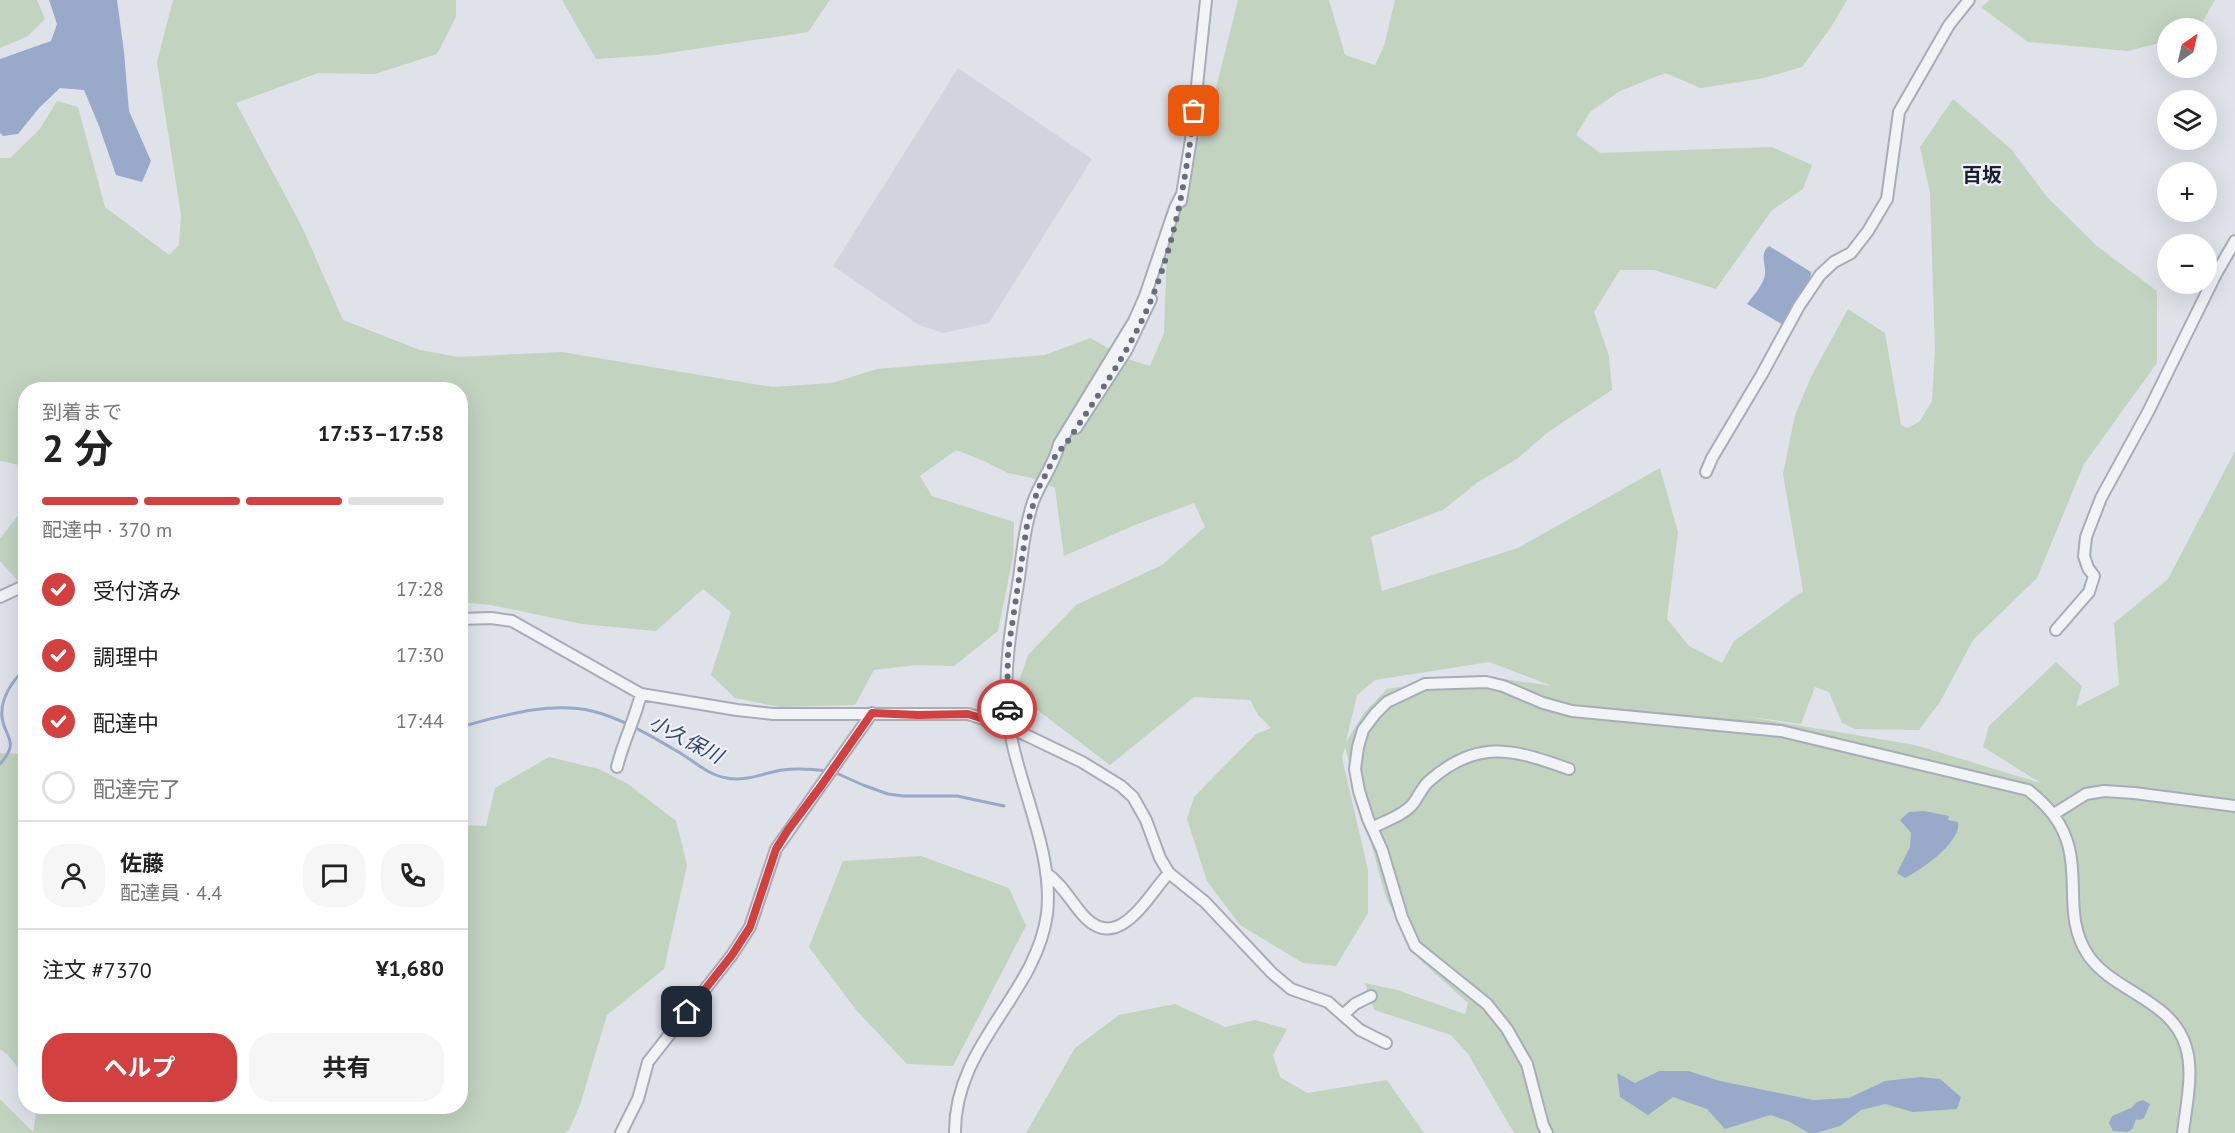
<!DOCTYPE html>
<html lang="ja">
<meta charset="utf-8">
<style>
:root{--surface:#fff;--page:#f6f6f6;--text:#222;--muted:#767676;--line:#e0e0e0;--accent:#d24040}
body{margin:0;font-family:"PT Sans","Noto Sans JP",sans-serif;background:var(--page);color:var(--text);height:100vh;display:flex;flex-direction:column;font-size:22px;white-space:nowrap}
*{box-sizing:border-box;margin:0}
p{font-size:20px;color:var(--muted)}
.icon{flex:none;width:33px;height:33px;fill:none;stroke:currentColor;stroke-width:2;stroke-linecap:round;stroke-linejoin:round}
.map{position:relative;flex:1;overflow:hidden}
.details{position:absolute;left:18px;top:382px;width:450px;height:732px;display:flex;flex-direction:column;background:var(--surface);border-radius:24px;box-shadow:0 6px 24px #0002}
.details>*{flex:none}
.needle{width:39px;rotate:34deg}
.controls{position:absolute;left:2157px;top:18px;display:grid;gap:12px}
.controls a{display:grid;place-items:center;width:60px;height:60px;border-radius:50%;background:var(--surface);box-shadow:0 6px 24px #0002;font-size:30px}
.pin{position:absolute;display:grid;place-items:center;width:51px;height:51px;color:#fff;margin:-26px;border-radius:12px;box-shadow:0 3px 9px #0006}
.courier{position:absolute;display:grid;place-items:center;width:60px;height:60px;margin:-30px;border:4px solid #d24040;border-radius:50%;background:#fff;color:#222;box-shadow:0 2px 8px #0007}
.head em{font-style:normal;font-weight:700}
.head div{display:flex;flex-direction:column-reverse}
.head{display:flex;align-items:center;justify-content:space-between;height:102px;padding:0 24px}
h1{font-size:39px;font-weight:700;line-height:45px}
.bar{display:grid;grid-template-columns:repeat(4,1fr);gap:9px 6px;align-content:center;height:72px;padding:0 24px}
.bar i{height:8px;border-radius:4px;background:var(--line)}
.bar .active{background:var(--accent)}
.bar p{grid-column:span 4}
.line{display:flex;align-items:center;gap:15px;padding:0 24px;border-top:2px solid var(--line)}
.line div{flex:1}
.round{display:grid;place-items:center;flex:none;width:63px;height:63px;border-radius:24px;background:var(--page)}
ol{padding:0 24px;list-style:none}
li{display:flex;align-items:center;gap:18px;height:66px}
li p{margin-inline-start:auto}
li .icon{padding:6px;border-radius:50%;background:var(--accent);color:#fff;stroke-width:4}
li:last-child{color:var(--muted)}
li i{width:33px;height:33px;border:3px solid var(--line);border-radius:50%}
.action{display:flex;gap:12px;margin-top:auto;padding:12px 24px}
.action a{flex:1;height:69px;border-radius:24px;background:var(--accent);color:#fff;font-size:24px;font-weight:700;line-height:69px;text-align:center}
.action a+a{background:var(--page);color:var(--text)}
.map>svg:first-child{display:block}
.built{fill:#d1d4de}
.green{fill:#c2d3c0;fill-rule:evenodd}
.water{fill:#99a9ca}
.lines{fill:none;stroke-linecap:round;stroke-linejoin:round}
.stream{stroke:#99a9ca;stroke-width:3}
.minor-casing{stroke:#a8acb7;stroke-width:14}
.minor{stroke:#f2f3f7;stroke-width:10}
.done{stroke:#686c7c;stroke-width:6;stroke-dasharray:0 10.8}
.route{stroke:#d24040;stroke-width:8}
.labels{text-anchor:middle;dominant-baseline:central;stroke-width:4.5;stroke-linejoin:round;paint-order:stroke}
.neighbourhood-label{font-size:20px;font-weight:bold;fill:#1a1e32;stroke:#eff1f6}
.water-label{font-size:20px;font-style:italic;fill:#304576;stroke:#eff1f6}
</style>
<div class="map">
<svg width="2235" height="1133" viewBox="0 0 2235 1133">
<rect width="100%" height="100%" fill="#dfe2e9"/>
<path class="built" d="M958 68 1092 159 989 323 943 333 919 325 833 266Z"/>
<path class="green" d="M0 0H37L45 19 28 36 0 48Z
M173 0H456V17L437 54 375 74 318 73 236 103 303 229 343 320 420 350 458 357 562 352 772 387 832 383 877 369 1045 355 1090 338 1128 359 1150 366 1164 333 1168 221 1211 108 1238 0H1329L1345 55 1375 65 1384 46 1395 0H1847L1831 27 1802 67 1764 78 1701 88 1665 73 1620 91 1590 112 1576 135 1600 153 1772 147 1812 165 1803 189 1772 210 1716 289 1654 270H1620L1594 312 1609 356 1612 390 1548 432 1517 459 1478 482 1443 510 1371 537 1382 591 1518 548 1660 468 1678 532 1667 619 1689 646 1722 663 1734 641 1803 591 1783 474 1795 415 1811 377 1848 309 1885 333 1901 425 1908 428 1920 421 1932 401 1935 350 1930 193 1920 147 1953 99 2011 149 2047 197 2097 246 2157 291V363L2084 464 2037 578 1973 640 1940 702 1919 730 1855 729 1842 723 1829 692 1815 687 1801 724 1743 716 1915 745 2041 783 1983 747 1989 726 2056 662 2082 686 2076 707 2119 685 2114 623 2168 579 2235 451V1133H1514L1468 1054 1451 1035 1374 1010 1365 983 1397 990 1465 1014 1468 1003 1418 958 1386 898 1345 747 1342 758 1368 870V913L1336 966 1303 963 1240 925 1207 881 1187 819 1194 797 1256 734 1271 728 1258 715 1250 700 1194 697 1110 765 1015 693 1028 655 1076 605 1162 565 1205 527 1194 503 1135 525 1064 556 1055 488 1032 478 1008 473 984 461 956 450 920 476 932 496 1014 522 1013 557 998 631 954 666 915 665 874 670 855 705 780 707 735 698 711 675 731 612 703 589 656 631 582 624 491 605 461 602 460 390H260C249 384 239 381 228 384L237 390H26L25 466 0 461V158H10L39 130 57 101 78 107 105 207 169 255 179 245 181 215 157 62ZM1489 662 1552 686 1478 675 1387 689 1364 713 1346 742 1357 695 1375 680Z
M562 0H830L808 32 655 55 596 59Z
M1990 0H2215L2199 28H2168L2167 41 2128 51 2028 42 1981 7Z
M25 506V578L17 580 0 561V539Z
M25 746 26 1077H25L8 1055 0 1049V753L19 754Z
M549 757 599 769 628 784 676 821 687 865 664 969 607 1015 580 1105 569 1130 565 1133H0V1099L33 1132 37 1107H460L461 825 486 826 495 788Z
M921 856 1009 888 1026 926 953 1066 907 1064 857 1011 809 947 843 861Z
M1175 1004 1225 1027 1255 1020 1287 1029 1273 1055 1280 1077 1307 1093 1387 1080 1424 1133H1026L1075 1048 1119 1015Z"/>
<path class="water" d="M49 0H117L124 52 129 111 151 161 142 182 116 175 99 126 84 90 60 88 39 108 18 134 3 136 0 133V59L51 41 57 24Z
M1769 246 1811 272 1810 280 1785 326 1747 304C1753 296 1764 284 1765 274 1766 263 1759 254 1769 246Z
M1924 811 1949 816 1948 820 1958 822C1962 842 1921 870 1905 878L1897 873 1910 847 1911 833 1900 820 1909 812Z
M1659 1071H1688L1720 1081 1813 1100 1849 1098 1885 1081 1921 1077 1940 1079 1961 1097 1957 1109 1913 1112 1885 1104 1861 1110 1840 1126 1816 1133H1809L1788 1121 1770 1115 1725 1129 1707 1109 1673 1097 1648 1115 1620 1097 1617 1073 1635 1083Z
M2143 1100 2150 1104 2144 1118 2140 1120 2136 1119 2133 1128 2128 1132 2113 1131 2109 1123 2112 1116 2131 1108 2137 1102Z"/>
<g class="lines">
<path class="stream" d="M460 727C502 716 549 701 592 711 621 718 649 735 675 750 692 759 707 775 727 778 745 782 764 773 782 770 796 768 813 769 828 771
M0 764C21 741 4 737 2 717 0 698 13 680 26 668
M834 772 863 785 888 794 903 796H957L1004 806"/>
<g class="minor-casing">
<path id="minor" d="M1181 201 1192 133 1206 0
M1076 428 1126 351 1151 299
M1706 472 1712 458 1762 374 1799 306 1820 275 1834 262 1851 253 1868 231 1887 199 1899 112 1949 25 1969 0
M0 597 26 585
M460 619 491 618 512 621 641 694 737 710 773 714H968L1009 727 1082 762 1121 786 1133 797 1146 820 1160 858 1169 873 1205 902 1272 973 1291 989 1328 1002 1360 1030 1386 1043
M2056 630 2089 592 2094 576 2088 568 2084 556 2086 537 2101 498 2148 412 2216 274 2235 241
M617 767C623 742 635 719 641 694
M2054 814 2086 794 2104 791 2134 793 2235 806
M1372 828C1385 821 1402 816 1412 805 1418 798 1421 789 1428 782 1477 738 1513 749 1569 769
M1046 873C1061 883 1070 900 1082 914 1118 956 1148 895 1169 873
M1344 1014 1355 1004 1371 996
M621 1133 638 1099 648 1062 732 955 750 927 776 849 872 713
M955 1133C954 1045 1036 995 1047 914 1055 848 1012 775 1007 709 1004 665 1012 621 1019 578 1022 553 1025 526 1033 502 1040 482 1055 464 1059 444L1134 321 1145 296 1175 208 1181 196
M1547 1133 1543 1125 1527 1064 1507 1029 1487 1004 1415 946 1402 917 1382 850 1368 819 1359 791 1355 769 1358 747 1363 730 1375 714 1387 702 1425 684 1486 682 1503 686 1543 703 1572 711 1781 731 2028 790C2048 806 2063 823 2069 848 2078 885 2065 920 2088 955 2113 992 2172 999 2186 1047 2194 1073 2186 1106 2183 1133"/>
</g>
<use href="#minor" class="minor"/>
</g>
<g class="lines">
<path class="done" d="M1007 709 1008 652 1027 525 1038 489 1058 451 1064 447C1092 404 1123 361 1145 314 1174 250 1186 180 1194 111"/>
<path class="route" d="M687 1012 732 955 750 927 776 849 788 830 821 786 872 713 918 715 968 714 1009 727 1007 709"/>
</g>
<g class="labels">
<g class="neighbourhood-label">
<text x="1982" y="175">百坂</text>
</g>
<g class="water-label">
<text transform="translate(686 739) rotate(28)">小久保川</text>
</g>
</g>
</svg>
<div class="controls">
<a><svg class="needle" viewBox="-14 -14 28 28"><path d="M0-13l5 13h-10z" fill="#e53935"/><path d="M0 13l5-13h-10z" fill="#767676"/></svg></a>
<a><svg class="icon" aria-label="layers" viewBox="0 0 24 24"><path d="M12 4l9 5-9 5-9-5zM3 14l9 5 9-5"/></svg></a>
<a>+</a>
<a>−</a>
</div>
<div class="pin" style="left:1194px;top:111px;background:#ea580c"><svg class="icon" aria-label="bag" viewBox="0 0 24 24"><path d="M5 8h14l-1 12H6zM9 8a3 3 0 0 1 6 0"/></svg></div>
<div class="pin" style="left:687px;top:1012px;background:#1f2937"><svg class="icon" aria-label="home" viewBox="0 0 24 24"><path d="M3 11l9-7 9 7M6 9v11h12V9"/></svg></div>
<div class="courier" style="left:1007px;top:709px"><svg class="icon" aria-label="car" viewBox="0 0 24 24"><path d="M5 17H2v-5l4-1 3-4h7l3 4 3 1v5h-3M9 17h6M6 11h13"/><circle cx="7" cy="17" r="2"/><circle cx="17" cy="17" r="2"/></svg></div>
<section class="details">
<div class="head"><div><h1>2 分</h1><p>到着まで</p></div><em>17:53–17:58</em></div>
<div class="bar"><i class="active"></i><i class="active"></i><i class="active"></i><i></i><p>配達中 · 370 m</p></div>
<ol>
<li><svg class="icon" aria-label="check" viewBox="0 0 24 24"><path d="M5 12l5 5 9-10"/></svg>受付済み<p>17:28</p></li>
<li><svg class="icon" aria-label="check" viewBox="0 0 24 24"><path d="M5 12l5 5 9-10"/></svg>調理中<p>17:30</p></li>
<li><svg class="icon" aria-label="check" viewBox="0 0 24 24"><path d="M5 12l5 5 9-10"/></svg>配達中<p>17:44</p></li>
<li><i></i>配達完了</li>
</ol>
<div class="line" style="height:108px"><a class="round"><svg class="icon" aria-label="person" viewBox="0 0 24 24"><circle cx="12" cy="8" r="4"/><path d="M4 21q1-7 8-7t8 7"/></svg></a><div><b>佐藤</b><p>配達員 · 4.4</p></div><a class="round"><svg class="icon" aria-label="chat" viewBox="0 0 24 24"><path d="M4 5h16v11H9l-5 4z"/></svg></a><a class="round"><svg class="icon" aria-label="phone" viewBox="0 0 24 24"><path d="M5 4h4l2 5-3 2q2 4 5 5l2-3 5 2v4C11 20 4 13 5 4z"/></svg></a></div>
<div class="line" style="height:78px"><div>注文 #7370</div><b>¥1,680</b></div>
<div class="action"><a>ヘルプ</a><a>共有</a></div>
</section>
</div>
